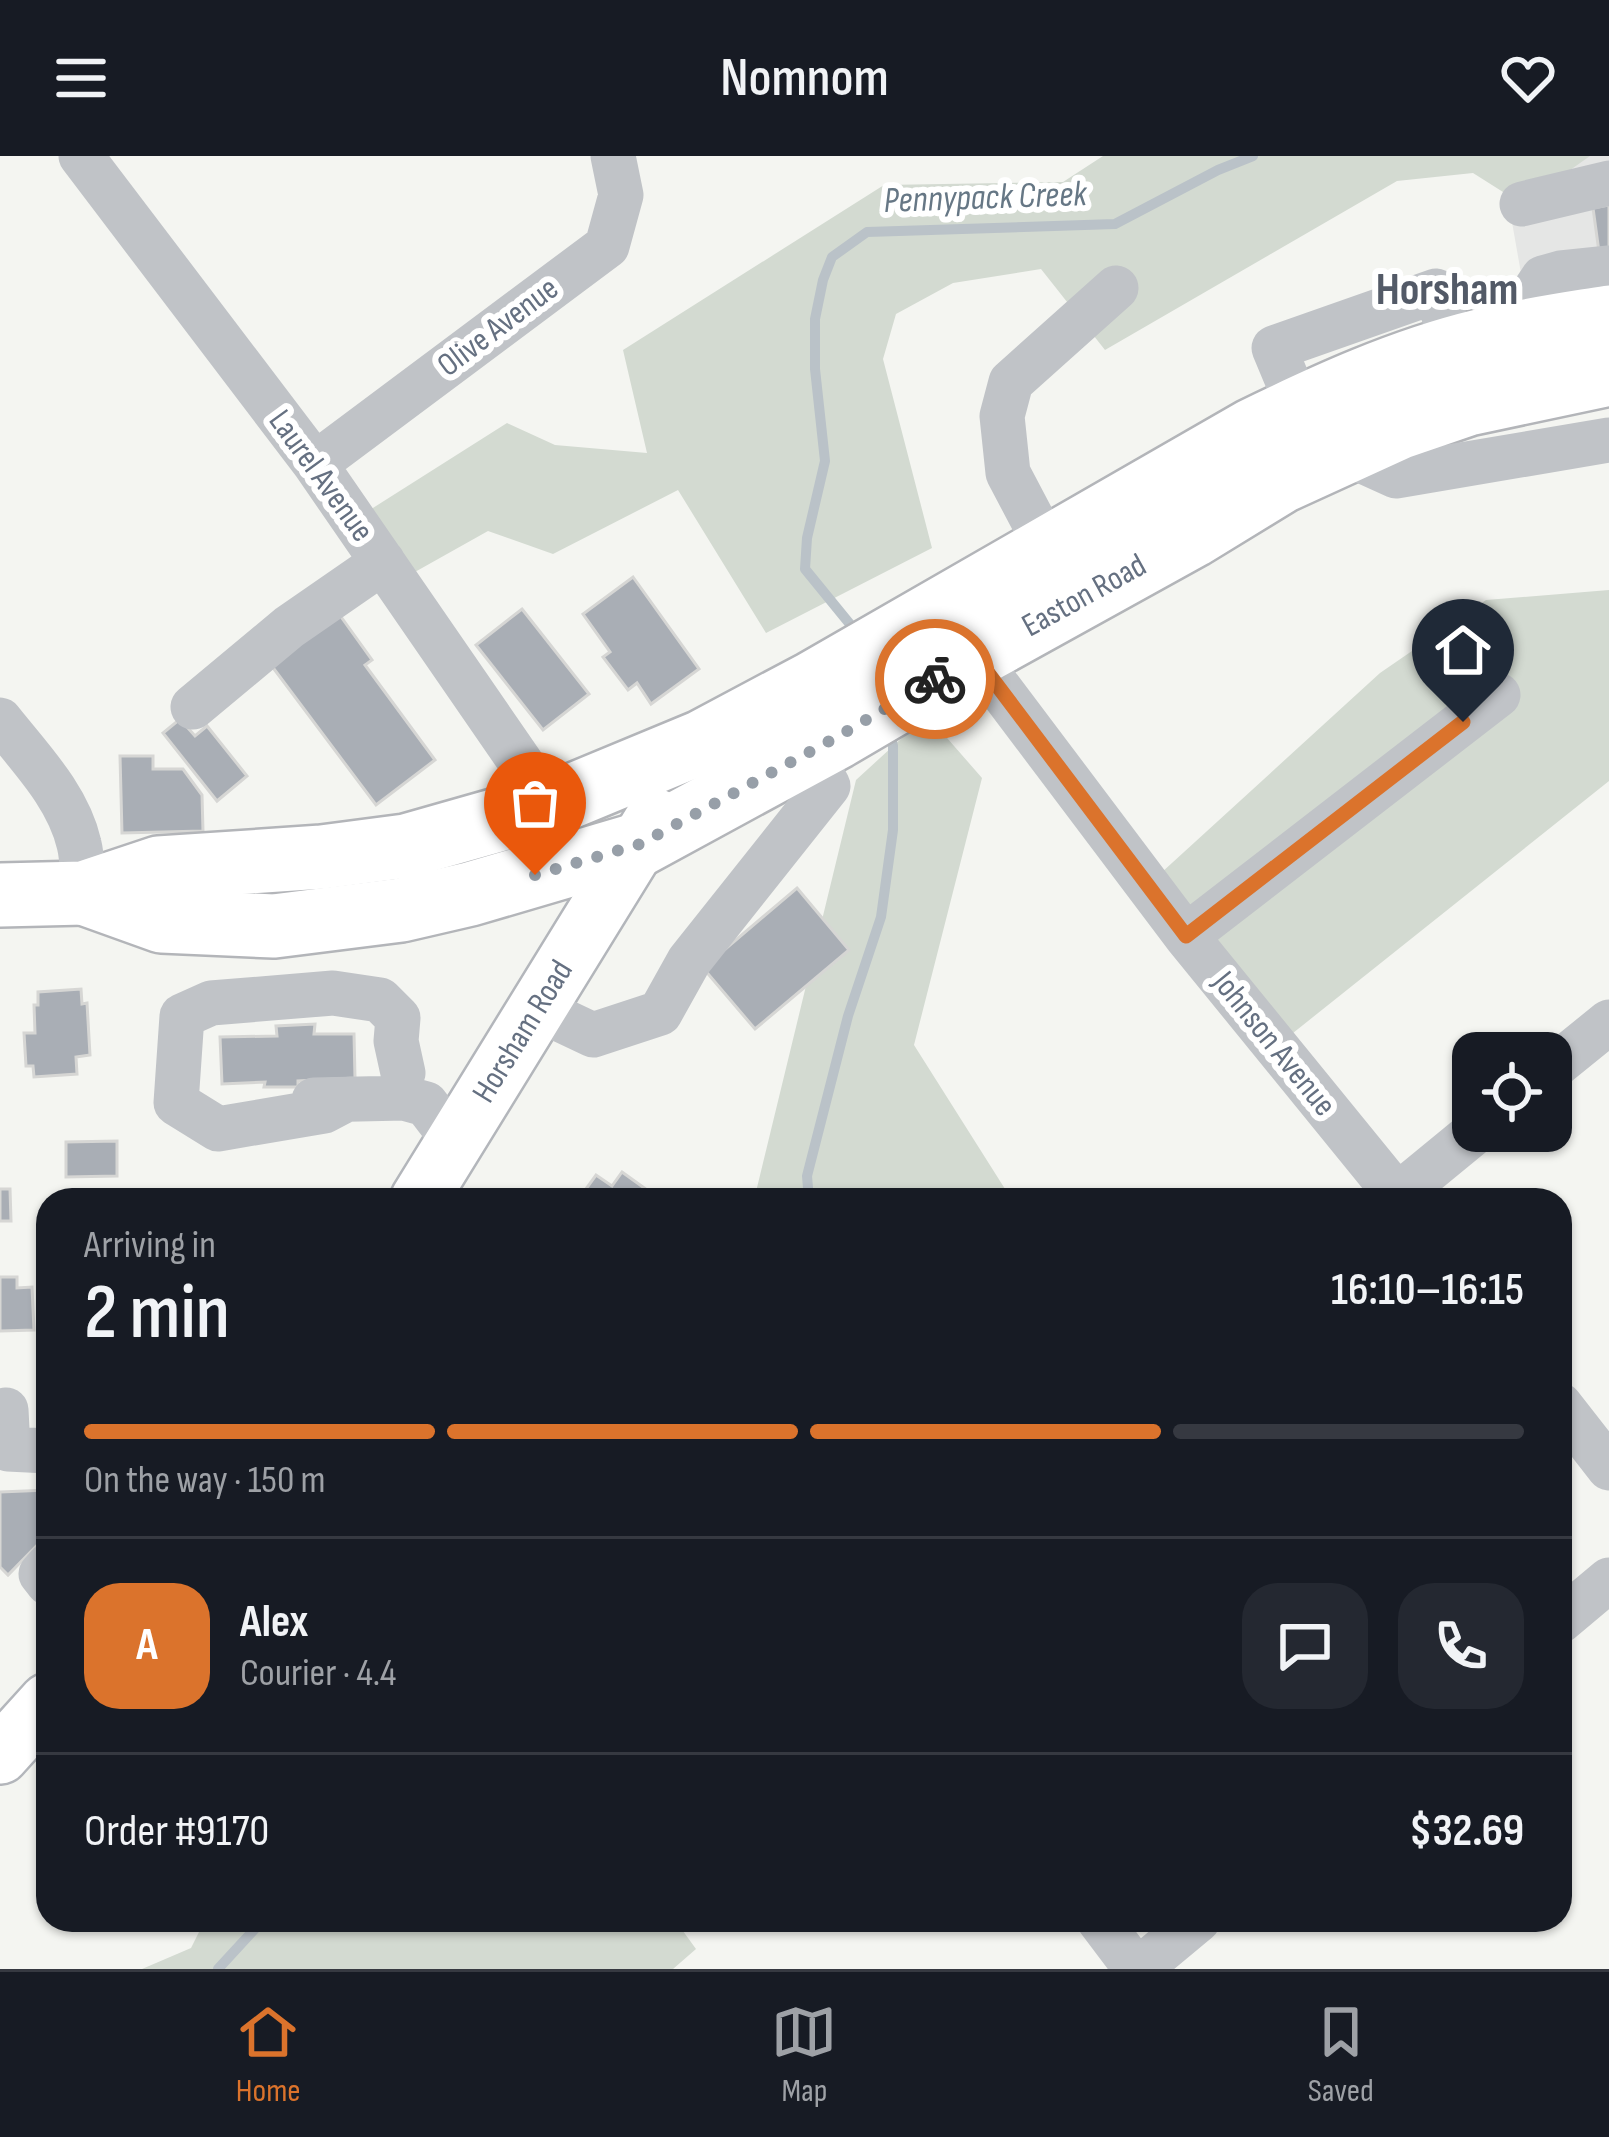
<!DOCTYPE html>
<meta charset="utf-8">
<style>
:root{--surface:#171b24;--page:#242831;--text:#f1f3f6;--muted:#9ea1a6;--line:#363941;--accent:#db732c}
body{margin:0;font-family:"Sofia Sans Condensed",sans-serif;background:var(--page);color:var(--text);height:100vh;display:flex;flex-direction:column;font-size:45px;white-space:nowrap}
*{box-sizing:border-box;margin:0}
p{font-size:39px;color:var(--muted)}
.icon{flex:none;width:66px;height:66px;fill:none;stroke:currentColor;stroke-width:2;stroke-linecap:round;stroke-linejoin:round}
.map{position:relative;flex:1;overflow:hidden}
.sheet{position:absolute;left:36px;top:1032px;width:1536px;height:744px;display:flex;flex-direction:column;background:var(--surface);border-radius:36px;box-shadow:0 3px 9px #0004}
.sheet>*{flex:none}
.tools{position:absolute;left:1452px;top:876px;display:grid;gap:24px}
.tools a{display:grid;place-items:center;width:120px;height:120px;border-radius:24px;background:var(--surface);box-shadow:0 3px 9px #0004;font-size:60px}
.pin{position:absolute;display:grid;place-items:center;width:102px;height:102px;color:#fff;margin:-123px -51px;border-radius:50% 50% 50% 0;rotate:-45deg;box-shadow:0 0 12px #0007}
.pin .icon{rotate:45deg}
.courier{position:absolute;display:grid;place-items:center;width:120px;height:120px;margin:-60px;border:9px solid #db732c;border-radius:50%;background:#fff;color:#222;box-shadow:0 3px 15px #0007}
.head em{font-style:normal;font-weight:600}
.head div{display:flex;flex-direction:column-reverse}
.head{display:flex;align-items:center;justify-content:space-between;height:204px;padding:0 48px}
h1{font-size:78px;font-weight:600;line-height:90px}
.bar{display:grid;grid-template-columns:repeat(4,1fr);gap:18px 12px;align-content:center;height:144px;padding:0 48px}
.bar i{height:15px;border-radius:9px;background:var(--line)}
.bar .active{background:var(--accent)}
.bar p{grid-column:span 4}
.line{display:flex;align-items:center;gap:30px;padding:0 48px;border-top:3px solid var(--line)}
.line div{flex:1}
.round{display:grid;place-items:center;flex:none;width:126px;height:126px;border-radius:36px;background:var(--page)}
header{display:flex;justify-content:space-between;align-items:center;height:156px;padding:0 48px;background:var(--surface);font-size:54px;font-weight:600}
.tabs{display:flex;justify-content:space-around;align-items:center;height:168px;border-top:3px solid var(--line);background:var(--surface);font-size:33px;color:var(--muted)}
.tabs a{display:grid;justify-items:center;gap:6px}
.tabs .active{color:var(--accent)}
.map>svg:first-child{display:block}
.built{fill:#e5e6e5}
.green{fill:#d3dad1}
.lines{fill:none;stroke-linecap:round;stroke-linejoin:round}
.stream{stroke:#bac2c8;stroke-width:10}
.building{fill:#a9aeb5;stroke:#d6d6d4;stroke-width:3}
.major-casing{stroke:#b3b6bb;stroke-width:62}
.highway-casing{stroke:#b3b5b9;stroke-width:68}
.minor{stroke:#c0c3c7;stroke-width:45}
.major{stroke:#fff;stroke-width:57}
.highway{stroke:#fff;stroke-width:63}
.done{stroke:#979fa8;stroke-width:12;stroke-dasharray:0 21.6}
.route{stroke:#db732c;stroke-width:15}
.labels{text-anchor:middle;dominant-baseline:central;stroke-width:12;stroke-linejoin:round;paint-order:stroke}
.street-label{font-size:33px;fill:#657081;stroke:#fff}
.water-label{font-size:36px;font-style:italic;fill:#667785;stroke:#fff}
.district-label{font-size:45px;font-weight:bold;fill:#535a67;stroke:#fff}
</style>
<header><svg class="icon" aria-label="menu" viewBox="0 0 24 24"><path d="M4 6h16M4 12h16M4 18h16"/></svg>Nomnom<svg class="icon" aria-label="heart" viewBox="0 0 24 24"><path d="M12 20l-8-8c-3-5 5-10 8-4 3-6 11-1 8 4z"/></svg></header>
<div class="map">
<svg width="1609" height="1813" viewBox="0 0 1609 1813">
<rect width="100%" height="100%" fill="#f4f5f1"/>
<path class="built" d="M1581 0H1609V136L1525 140 1509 49Z"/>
<path class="green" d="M1103 0H1590L1522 48 1473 17 1397 25 1105 194 1041 113 953 127 896 158 883 203 932 392 766 477 678 334 553 398 488 375 406 421 365 357 507 267 555 289 647 297 623 194 884 29 1063 26Z
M1609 434V625L1288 881 1161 717 1380 517 1486 444Z
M927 559 982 622 914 889 1012 1044H754L856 624Z
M205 1764H675L696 1793 673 1813H142L191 1792Z"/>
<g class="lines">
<path class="stream" d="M858 478 805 413 807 382 825 305 815 213V163L823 124 832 101 867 76 1115 68 1218 14 1253 0
M809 1044 807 1020 848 860 881 761 893 674V590L889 573
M218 1813 263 1764"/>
</g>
<path class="building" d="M1609 49V94L1599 96 1593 52Z
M633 421 699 513 651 548 637 527 628 534 603 501 610 496 583 458Z
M522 453 589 538 543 574 476 489Z
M339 458 372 504 365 509 435 604 376 649 271 509Z
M180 563 195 580 207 570 247 620 217 645 163 577Z
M120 600H153V613H183L202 639 203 675 122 677Z
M797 732 849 794 755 873 703 812Z
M81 833 82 848 87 847 90 899 76 901 77 918 34 921 33 910H26L24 877H35L34 849H38V836Z
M315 868 314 878H354L355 922 298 925V931H264L265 926 222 928 220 881 277 880 276 870Z
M117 985V1020L66 1021V986Z
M622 1016 661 1044H578L596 1019 612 1030Z
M0 1033H10L11 1065H0Z
M293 1034V1044H225V1035Z
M0 1121H17V1132L32 1131 34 1174 0 1175Z
M48 1334V1378L8 1419 0 1411V1336Z"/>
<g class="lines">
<g class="major-casing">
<g id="major">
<path id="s1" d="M419 1044 655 661"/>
<path d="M0 1599 48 1546"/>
</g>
</g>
<g class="highway-casing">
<g id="highway">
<path id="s2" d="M84 737 162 765 274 770 401 754 470 738 640 688 837 581 975 500 1192 380 1282 325 1398 272 1468 248 1609 218"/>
<path d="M0 739 84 737 159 712 322 701 406 690 550 649 702 586 813 527 1253 274C1325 239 1401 204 1480 185 1522 174 1566 168 1609 161"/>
</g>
</g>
<path class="minor" d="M81 0 315 308 550 649
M1522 48 1609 27
M1505 179 1543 122 1561 117 1609 112
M1299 252 1274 192 1436 135 1454 192
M1343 296 1396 320 1609 284
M315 308 607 90 621 39 613 0
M1048 393 1008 317 1002 260 1011 226 1116 132
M975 500 1186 780 1401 1044
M193 551 289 471 383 406
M0 564C30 602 68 640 79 688 83 703 82 721 84 737
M1186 780 1498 539
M538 853 593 879 660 857 689 805 828 630 810 596
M1551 913 1609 866
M314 944 404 942 426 948 455 986
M343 945 324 955 218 973 176 947 182 860 211 847 333 837 380 844 398 862 396 885 403 917
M1392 1044 1476 975
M1560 1249 1609 1312
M6 1254 8 1293 48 1295
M48 1410 41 1418 48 1427
M1560 1465 1609 1424
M1099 1764 1136 1813
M1139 1813 1198 1764"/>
<use href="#major" class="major"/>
<use href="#highway" class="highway"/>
</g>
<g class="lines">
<path class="done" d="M535 719 640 688 837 581 935 523"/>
<path class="route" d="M935 523 975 500 1186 780 1463 566"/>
</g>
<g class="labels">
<g class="street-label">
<text transform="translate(498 171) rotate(-37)">Olive Avenue</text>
<text transform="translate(321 320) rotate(54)">Laurel Avenue</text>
<text stroke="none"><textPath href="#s2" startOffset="1080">Easton Road</textPath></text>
<text stroke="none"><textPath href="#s1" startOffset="198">Horsham Road</textPath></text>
<text transform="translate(1274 888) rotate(51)">Johnson Avenue</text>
</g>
<g class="water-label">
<text transform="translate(985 42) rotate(-2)">Pennypack Creek</text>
</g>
<g class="district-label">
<text x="1447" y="134">Horsham</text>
</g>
</g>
</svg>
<div class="tools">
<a><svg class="icon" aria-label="locate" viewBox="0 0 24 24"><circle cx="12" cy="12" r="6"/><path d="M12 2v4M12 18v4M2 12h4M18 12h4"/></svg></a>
</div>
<div class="pin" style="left:535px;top:719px;background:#ea580c"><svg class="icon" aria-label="bag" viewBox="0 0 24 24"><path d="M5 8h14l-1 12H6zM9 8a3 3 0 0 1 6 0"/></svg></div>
<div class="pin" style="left:1463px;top:566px;background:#1f2937"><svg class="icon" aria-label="home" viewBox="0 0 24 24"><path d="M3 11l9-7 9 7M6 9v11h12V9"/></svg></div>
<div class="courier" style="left:935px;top:523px"><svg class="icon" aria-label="bike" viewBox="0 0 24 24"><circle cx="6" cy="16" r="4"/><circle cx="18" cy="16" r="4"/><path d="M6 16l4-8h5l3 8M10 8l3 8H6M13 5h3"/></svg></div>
<section class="sheet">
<div class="head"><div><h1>2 min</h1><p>Arriving in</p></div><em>16:10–16:15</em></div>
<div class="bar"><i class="active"></i><i class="active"></i><i class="active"></i><i></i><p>On the way · 150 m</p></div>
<div class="line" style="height:216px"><b class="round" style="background:var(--accent);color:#fff">A</b><div><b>Alex</b><p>Courier · 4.4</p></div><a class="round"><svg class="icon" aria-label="chat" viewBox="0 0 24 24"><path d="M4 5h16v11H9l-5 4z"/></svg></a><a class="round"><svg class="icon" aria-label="phone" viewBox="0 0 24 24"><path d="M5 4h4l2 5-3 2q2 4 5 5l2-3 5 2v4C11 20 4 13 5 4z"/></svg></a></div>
<div class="line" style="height:156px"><div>Order #9170</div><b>$32.69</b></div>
</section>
</div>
<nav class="tabs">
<a class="active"><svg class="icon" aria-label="home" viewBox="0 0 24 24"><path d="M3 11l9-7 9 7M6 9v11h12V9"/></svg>Home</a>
<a><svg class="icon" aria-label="map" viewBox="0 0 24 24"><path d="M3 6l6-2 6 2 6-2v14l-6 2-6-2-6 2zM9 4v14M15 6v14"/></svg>Map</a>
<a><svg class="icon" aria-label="saved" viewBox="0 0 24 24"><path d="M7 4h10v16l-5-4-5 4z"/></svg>Saved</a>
</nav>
